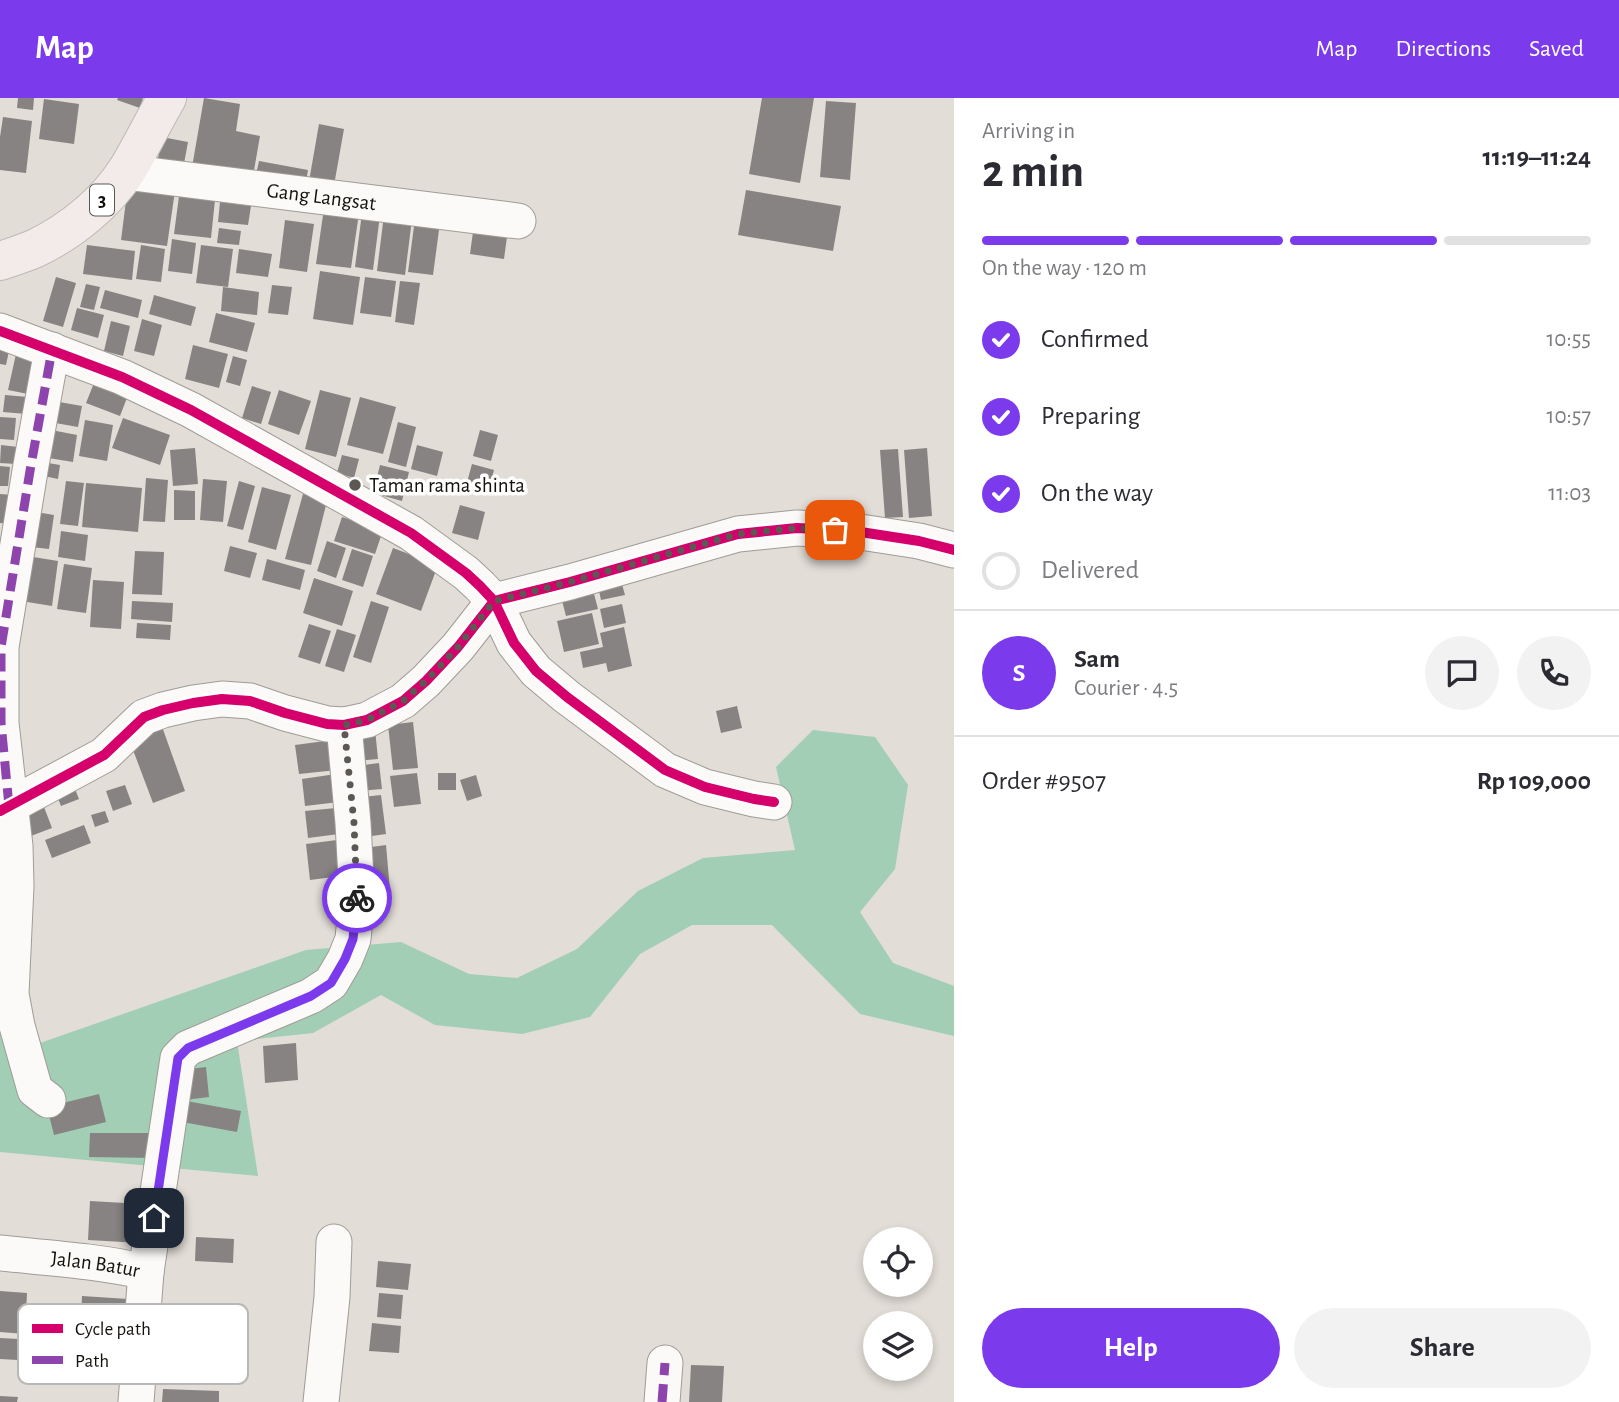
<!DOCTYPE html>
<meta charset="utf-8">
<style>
:root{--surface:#fff;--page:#f2f2f3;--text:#2b2b33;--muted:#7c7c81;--line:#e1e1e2;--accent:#7c3aed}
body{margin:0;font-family:"Alegreya Sans",sans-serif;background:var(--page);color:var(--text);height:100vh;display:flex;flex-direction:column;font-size:26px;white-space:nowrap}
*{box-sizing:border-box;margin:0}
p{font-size:23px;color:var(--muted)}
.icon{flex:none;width:38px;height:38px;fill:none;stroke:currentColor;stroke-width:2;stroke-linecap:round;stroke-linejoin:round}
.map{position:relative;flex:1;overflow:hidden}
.panel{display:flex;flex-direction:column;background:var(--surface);width:665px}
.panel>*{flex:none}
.buttons{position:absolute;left:863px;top:1129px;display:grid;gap:14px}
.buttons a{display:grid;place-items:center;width:70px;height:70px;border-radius:50%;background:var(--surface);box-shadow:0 4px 10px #0003;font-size:35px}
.pin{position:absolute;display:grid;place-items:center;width:60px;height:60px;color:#fff;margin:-30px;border-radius:14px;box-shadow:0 4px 10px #0006}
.courier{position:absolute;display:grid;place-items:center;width:70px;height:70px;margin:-35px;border:5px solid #7c3aed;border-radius:50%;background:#fff;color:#222;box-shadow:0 2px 9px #0007}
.overview em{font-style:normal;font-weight:600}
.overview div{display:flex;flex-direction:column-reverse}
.overview{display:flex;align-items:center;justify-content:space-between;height:119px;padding:0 28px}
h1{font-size:46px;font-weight:600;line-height:52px}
.bar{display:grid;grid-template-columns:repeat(4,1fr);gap:10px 7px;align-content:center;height:84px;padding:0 28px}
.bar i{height:9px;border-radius:5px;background:var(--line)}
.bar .active{background:var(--accent)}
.bar p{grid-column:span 4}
.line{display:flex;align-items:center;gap:18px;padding:0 28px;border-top:2px solid var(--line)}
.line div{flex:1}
.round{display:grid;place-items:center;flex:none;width:74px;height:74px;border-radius:37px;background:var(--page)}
ol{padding:0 28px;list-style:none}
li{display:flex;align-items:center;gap:21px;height:77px}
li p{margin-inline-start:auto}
li .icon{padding:7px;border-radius:50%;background:var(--accent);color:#fff;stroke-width:4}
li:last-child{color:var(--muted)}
li i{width:38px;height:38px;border:4px solid var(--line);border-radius:50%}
.cta{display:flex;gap:14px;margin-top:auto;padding:14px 28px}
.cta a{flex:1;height:80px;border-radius:42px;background:var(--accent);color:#fff;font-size:28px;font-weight:600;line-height:80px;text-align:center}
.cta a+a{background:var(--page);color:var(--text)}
header{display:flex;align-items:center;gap:42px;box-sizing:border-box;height:98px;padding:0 35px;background:var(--accent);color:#fff}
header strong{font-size:33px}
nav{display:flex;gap:38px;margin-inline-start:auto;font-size:24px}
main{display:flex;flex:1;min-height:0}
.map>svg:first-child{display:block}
.forest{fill:#a1ceb4}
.building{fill:#878382}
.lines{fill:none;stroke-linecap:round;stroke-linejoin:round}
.minor-casing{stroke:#9f9c96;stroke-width:37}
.highway-casing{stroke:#bdbab7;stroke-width:40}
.minor{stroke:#fbfaf9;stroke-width:35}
.highway{stroke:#f2ebea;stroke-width:38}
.quiet{stroke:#8e44ad;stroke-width:9;stroke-dasharray:18 9;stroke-linecap:butt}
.cycleway-casing{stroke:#fff;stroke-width:15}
.cycleway{stroke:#d6006c;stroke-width:10}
.done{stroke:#5c5853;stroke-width:7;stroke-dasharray:0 12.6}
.route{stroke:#7c3aed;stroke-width:9}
.poi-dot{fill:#5c5853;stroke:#fff;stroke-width:2.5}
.labels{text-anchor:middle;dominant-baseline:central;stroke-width:7;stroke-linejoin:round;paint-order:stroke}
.shield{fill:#fff;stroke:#5a5855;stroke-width:2}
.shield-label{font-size:19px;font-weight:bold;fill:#14110c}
.street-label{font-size:21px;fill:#14110c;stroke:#fff}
.poi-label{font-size:21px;fill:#14110c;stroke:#fff;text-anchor:start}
.key{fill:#fff;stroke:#b8b8b6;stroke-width:2}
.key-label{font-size:19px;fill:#14110c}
</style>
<header>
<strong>Map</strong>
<nav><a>Map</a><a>Directions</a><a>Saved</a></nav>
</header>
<main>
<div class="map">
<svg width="954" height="1304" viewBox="0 0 954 1304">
<rect width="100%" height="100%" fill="#e2ddd6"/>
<path class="forest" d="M813 632 875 639 908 687 895 771 860 814 893 865 954 888V938L860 916 772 827H692L640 856 590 919 522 936 435 927 381 897 313 935 237 943 258 1078 0 1054V699L23 951 306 852 401 844 469 876 517 880 577 851 638 793 703 760 795 752 776 669Z"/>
<path class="building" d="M18 0H34L33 12 17 10Z
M118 0H143L140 10 117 2Z
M204 0 240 6 236 33 260 38 253 78 191 75Z
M762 0H814L800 85 749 76Z
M44 1 79 6 74 46 39 41Z
M826 3 856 5 850 82 820 79Z
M3 19 32 23 26 75 0 72V39Z
M319 26 344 31 333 93 308 89Z
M162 39 188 44 183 71 157 66Z
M259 63 308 72 305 89 255 81Z
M128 87 175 93 167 148 121 142Z
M746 92 841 108 833 153 738 137Z
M179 98 215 102 211 140 174 136Z
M220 104 251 108 248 127 218 124Z
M324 110 359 115 351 170 316 166Z
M416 113 441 117 433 177 408 174Z
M362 115 380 117 373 172 355 169Z
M384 117 412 121 405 177 377 173Z
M475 119 509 124 504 161 470 156Z
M285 122 314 126 307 174 279 170Z
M219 130 241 133 239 147 217 145Z
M172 141 196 145 192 176 168 173Z
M87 147 135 153 132 182 83 176Z
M141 147 165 151 161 184 136 181Z
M201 147 233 151 228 189 196 185Z
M239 151 272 156 268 179 236 175Z
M320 173 360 179 353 227 313 221Z
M56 179 76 185 63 229 43 223Z
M365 179 396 183 391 219 360 215Z
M400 183 420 185 414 227 395 224Z
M86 186 100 189 94 212 80 209Z
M272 187 292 189 288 217 268 215Z
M223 189 259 194 257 217 221 213Z
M105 192 142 202 138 220 100 210Z
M154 197 196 209 191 228 149 216Z
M77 210 104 217 98 240 71 232Z
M216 215 255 225 247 254 209 244Z
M142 221 162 227 154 258 134 253Z
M111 223 130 228 123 258 104 253Z
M0 237 12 239 6 267 0 266Z
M18 247 38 251 28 296 8 292Z
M193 247 228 256 219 290 185 281Z
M233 258 247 262 240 288 226 284Z
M96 280 130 292 120 318 86 305Z
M252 288 271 294 261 326 242 320Z
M279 292 311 303 299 337 268 326Z
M320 292 351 300 336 359 305 351Z
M5 297 28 299 26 316 3 314Z
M360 299 396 309 383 356 347 347Z
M48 302 82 308 78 329 44 323Z
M0 319 16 320 14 342 0 341Z
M123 320 170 337 160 367 112 350Z
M85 322 113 327 107 363 79 358Z
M398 324 416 329 406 369 388 364Z
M41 330 77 337 73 364 36 358Z
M480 332 498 337 491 363 473 358Z
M1 347 18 349 16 366 0 365Z
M417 347 443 354 437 378 411 371Z
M195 350 198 386 173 388 170 352Z
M927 350 932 418 909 420 904 352Z
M898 351 903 419 885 420 880 352Z
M342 357 359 361 354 380 337 375Z
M42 364 60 367 58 381 39 377Z
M472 366 494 372 488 394 466 388Z
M380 367 409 374 402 403 373 395Z
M0 368 10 369 8 388H0Z
M146 380 168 382 165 424 143 423Z
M203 381 227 383 223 424 200 422Z
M66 383 84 385 78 428 60 426Z
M239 383 255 388 243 432 227 428Z
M86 385 142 390 138 434 82 429Z
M262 389 291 397 276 452 248 444Z
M174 392 195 393V422H174Z
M0 396 13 397 10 426 0 425Z
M303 396 327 403 311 467 285 461Z
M460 407 485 414 478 442 452 435Z
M36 414 54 417 49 451 31 449Z
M342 419 383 432 375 456 334 443Z
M61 433 88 437 85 463 58 459Z
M327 443 346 450 336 480 317 473Z
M230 448 257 455 250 480 224 473Z
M393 450 438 467 421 513 376 496Z
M352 451 373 458 363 489 342 482Z
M135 453 164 454 162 497 132 496Z
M27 458 58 463 52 508 21 503Z
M267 461 305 472 300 492 262 482Z
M64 466 92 470 86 515 57 511Z
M620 479 625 497 601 502 597 484Z
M314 480 353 493 342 528 303 515Z
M93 482 124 484 121 531 90 529Z
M593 492 598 511 566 518 561 499Z
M132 503 173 505 172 524 131 521Z
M371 503 389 509 371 565 353 559Z
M622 506 626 525 604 530 600 511Z
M592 515 599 546 564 554 557 523Z
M137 525 171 527 170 542 136 540Z
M309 526 331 533 320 566 298 559Z
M624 529 632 568 608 574 606 565 583 570 580 554 603 549 600 535Z
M337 531 356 537 344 574 325 568Z
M737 608 742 630 721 635 716 613Z
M160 623 185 693 153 705 127 636Z
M413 624 418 670 393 672 388 627Z
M375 631 378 661 355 663 352 634Z
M333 642 337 672 299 676 295 647Z
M379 665 382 691 359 693 356 668Z
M417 675 421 706 394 709 390 678Z
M438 675H456V692H438Z
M336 676 339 704 305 708 302 681Z
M476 677 482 698 467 703 460 682Z
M71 681 79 701 61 708 53 688Z
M125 687 132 706 113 713 106 693Z
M381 697 386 736 358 740 353 700Z
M44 709 52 730 23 741 15 720Z
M336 710 339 736 308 740 305 713Z
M105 713 109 724 95 729 91 717Z
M84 727 91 745 52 760 45 742Z
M337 742 341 778 310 782 306 746Z
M386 747 390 792 362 795 357 751Z
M296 945 298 982 265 985 263 948Z
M206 969 209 999 185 1002 182 972Z
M99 996 106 1024 54 1037 47 1009Z
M181 1002 241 1013 237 1034 177 1023Z
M90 1035H154V1060L89 1059Z
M90 1103 142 1106 140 1145 88 1142Z
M196 1139 234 1141 233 1165 195 1163Z
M378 1163 411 1166 408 1192 376 1189Z
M0 1193 27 1195 25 1236 0 1234Z
M379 1195 403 1197 401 1221 377 1219Z
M82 1198 128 1201 125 1264 79 1261Z
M372 1225 401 1228 399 1255 369 1253Z
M0 1240 19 1241 18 1262 0 1261Z
M691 1267 724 1268 722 1304H689Z
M163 1291 219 1293V1304H162Z
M0 1298 18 1299 17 1304H0Z"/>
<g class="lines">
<g class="minor-casing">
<g id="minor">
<path id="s1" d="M125 74 518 123"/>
<path d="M0 233 122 279 191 312 411 435 466 475 480 488 494 503 514 545 536 573 567 599 665 672 705 689 754 701 774 704"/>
<path d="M0 713 104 657 144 619 163 612 193 605 222 601 250 603 285 615 327 626 344 627 367 622 403 603 426 583 458 549 494 503 570 484 738 436 797 430 854 433 919 443 954 452"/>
<path d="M48 1002 35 992 17 928 11 896 16 788 15 748 1 625V549L31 367 52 252"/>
<path id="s2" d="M0 1155C49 1160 98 1163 146 1174L136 1304"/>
<path d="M146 1174 178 960 188 950 311 898 331 885 345 861 353 841 357 799 353 725 344 627"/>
<path d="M321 1304 332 1199 334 1144"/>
<path d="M662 1304 665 1265"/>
</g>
</g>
<g class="highway-casing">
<path id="highway" d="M0 163C12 159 25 155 36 150 71 133 106 105 127 72 141 49 153 24 167 0"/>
</g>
<use href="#minor" class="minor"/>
<use href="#highway" class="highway"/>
<path class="quiet" d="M9 708 1 625V549L31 367 52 252
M662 1304 665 1265"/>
<g class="cycleway-casing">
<path id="cycleway" d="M0 233 122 279 191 312 411 435 466 475 480 488 494 503 514 545 536 573 567 599 665 672 705 689 754 701 774 704
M0 713 104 657 144 619 163 612 193 605 222 601 250 603 285 615 327 626 344 627 367 622 403 603 426 583 458 549 494 503 570 484 738 436 797 430 854 433 919 443 954 452"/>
</g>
<use href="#cycleway" class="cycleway"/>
</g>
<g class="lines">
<path class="done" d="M357 800 354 725 344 627 367 622 403 603 414 593 426 583 458 549 494 503 570 484 738 436 797 430 835 432"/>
<path class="route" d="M154 1120 178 960 188 950 311 898 331 885 345 861 353 841 357 800"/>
</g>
<circle class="poi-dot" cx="355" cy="387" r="7"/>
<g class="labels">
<rect class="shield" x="90" y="86.5" width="24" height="31" rx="5"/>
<g class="shield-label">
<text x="102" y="102">3</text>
</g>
<g class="street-label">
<text stroke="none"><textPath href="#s1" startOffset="198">Gang Langsat</textPath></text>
<text stroke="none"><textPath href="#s2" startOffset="96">Jalan Batur</textPath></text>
</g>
<g class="poi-label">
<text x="369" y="387">Taman rama shinta</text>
</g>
</g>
<rect x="18" y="1206" width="230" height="80" rx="10" class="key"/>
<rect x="32" y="1226" width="31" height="9" fill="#d6006c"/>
<rect x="32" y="1258" width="31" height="8" fill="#8e44ad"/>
<g class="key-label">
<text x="75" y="1237">Cycle path</text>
<text x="75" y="1269">Path</text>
</g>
</svg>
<div class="buttons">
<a><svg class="icon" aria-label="locate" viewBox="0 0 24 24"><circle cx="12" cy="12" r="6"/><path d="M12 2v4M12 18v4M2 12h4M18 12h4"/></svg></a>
<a><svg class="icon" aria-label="layers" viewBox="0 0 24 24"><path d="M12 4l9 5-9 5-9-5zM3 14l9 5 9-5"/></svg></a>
</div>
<div class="pin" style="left:835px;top:432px;background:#ea580c"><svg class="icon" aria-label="bag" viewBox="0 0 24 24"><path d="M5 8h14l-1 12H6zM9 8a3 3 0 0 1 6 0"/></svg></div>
<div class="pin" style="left:154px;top:1120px;background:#1f2937"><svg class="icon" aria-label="home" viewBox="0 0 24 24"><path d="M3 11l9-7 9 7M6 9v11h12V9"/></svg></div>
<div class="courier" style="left:357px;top:800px"><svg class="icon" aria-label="bike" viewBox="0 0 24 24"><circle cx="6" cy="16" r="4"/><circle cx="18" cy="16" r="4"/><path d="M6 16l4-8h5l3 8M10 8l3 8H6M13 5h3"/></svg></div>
</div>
<section class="panel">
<div class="overview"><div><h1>2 min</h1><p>Arriving in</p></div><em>11:19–11:24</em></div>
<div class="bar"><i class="active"></i><i class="active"></i><i class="active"></i><i></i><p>On the way · 120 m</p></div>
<ol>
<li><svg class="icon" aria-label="check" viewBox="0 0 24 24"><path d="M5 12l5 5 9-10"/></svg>Confirmed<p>10:55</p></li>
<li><svg class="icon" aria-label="check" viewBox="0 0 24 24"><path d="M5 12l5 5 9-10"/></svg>Preparing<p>10:57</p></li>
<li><svg class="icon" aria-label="check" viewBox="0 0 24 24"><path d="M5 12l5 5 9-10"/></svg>On the way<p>11:03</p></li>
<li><i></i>Delivered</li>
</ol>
<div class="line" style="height:126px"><b class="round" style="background:var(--accent);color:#fff">S</b><div><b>Sam</b><p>Courier · 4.5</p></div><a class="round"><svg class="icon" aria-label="chat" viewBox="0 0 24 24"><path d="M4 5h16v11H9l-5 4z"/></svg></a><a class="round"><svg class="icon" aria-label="phone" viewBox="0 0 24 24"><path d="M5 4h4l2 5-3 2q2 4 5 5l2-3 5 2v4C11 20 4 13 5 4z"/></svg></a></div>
<div class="line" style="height:91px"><div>Order #9507</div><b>Rp 109,000</b></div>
<div class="cta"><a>Help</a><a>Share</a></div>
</section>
</main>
